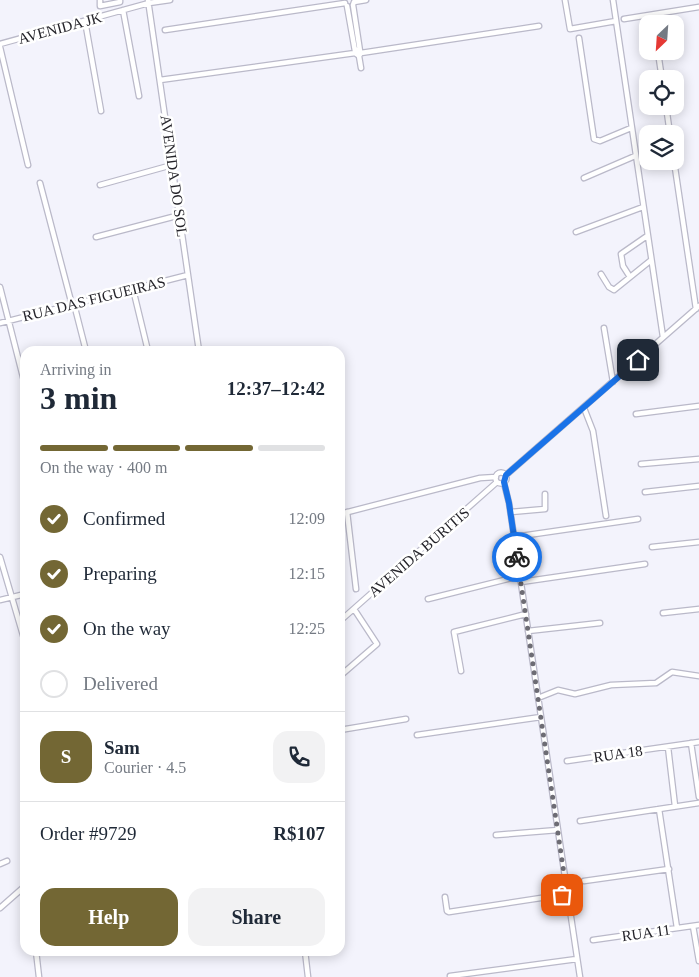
<!DOCTYPE html>
<meta charset="utf-8">
<style>
:root{--surface:#fff;--page:#f2f2f3;--text:#1f2937;--muted:#747a83;--line:#e0e1e3;--accent:#736734}
body{margin:0;font-family:"Times New Roman",serif;background:var(--page);color:var(--text);height:100vh;display:flex;flex-direction:column;font-size:19px;white-space:nowrap}
*{box-sizing:border-box;margin:0}
p{font-size:16px;color:var(--muted)}
.icon{flex:none;width:28px;height:28px;fill:none;stroke:currentColor;stroke-width:2;stroke-linecap:round;stroke-linejoin:round}
.map{position:relative;flex:1;overflow:hidden}
.side{position:absolute;left:20px;top:346px;width:325px;height:610px;display:flex;flex-direction:column;background:var(--surface);border-radius:15px;box-shadow:0 2px 12px #0003}
.side>*{flex:none}
.needle{width:32px;rotate:205deg}
.fabs{position:absolute;left:639px;top:15px;display:grid;gap:10px}
.fabs a{display:grid;place-items:center;width:45px;height:45px;border-radius:10px;background:var(--surface);box-shadow:0 2px 12px #0003;font-size:25px}
.pin{position:absolute;display:grid;place-items:center;width:42px;height:42px;color:#fff;margin:-21px;border-radius:10px;box-shadow:0 2px 8px #0006}
.courier{position:absolute;display:grid;place-items:center;width:50px;height:50px;margin:-25px;border:4px solid #1a73e8;border-radius:50%;background:#fff;color:#222;box-shadow:0 1px 6px #0007}
.head em{font-style:normal;font-weight:700}
.head div{display:flex;flex-direction:column-reverse}
.head{display:flex;align-items:center;justify-content:space-between;height:85px;padding:0 20px}
h1{font-size:32px;font-weight:700;line-height:38px}
.bar{display:grid;grid-template-columns:repeat(4,1fr);gap:8px 5px;align-content:center;height:60px;padding:0 20px}
.bar i{height:6px;border-radius:4px;background:var(--line)}
.bar .current{background:var(--accent)}
.bar p{grid-column:span 4}
.line{display:flex;align-items:center;gap:12px;padding:0 20px;border-top:1px solid var(--line)}
.line div{flex:1}
.round{display:grid;place-items:center;flex:none;width:52px;height:52px;border-radius:15px;background:var(--page)}
ol{padding:0 20px;list-style:none}
li{display:flex;align-items:center;gap:15px;height:55px}
li p{margin-inline-start:auto}
li .icon{padding:5px;border-radius:50%;background:var(--accent);color:#fff;stroke-width:4}
li:last-child{color:var(--muted)}
li i{width:28px;height:28px;border:2px solid var(--line);border-radius:50%}
.primary-button{display:flex;gap:10px;margin-top:auto;padding:10px 20px}
.primary-button a{flex:1;height:58px;border-radius:15px;background:var(--accent);color:#fff;font-size:20px;font-weight:700;line-height:58px;text-align:center}
.primary-button a+a{background:var(--page);color:var(--text)}
.map>svg:first-child{display:block}
.lines{fill:none;stroke-linecap:round;stroke-linejoin:round}
.minor-casing{stroke:#bab9c9;stroke-width:7}
.minor{stroke:#fff;stroke-width:4.5}
.done{stroke:#6d6c74;stroke-width:5;stroke-dasharray:0 9}
.route{stroke:#1a73e8;stroke-width:6}
.labels{text-anchor:middle;dominant-baseline:central;stroke-width:5;stroke-linejoin:round;paint-order:stroke}
.street-label{font-size:15px;fill:#25242a;stroke:#fff}
</style>
<div class="map">
<svg width="699" height="977" viewBox="0 0 699 977">
<rect width="100%" height="100%" fill="#f3f3fc"/>
<g class="lines">
<g class="minor-casing">
<path id="minor" d="M100 0V6L120 2V0
M148 0 199 351
M565 0 570 29 616 21
M613 0 663 337
M353 5 360 51
M353 5 354 2 366 0
M347 6 355 51
M123 10 139 96
M624 19 699 7
M85 21 101 111
M165 30 345 3
M579 38 594 139 600 141 631 128
M0 44 149 3 170 0
M0 47 28 165
M361 53 539 26
M359 56 355 53 357 50 361 53 359 56 361 68
M659 59 662 79
M160 80 355 53
M666 106 670 134
M674 161 696 309
M584 178 635 156
M40 183 72 305
M100 185 172 165
M576 232 643 207
M96 237 180 215
M601 274 609 287 614 290 650 261
M630 277 623 266 621 254 647 236
M0 287 25 385
M133 289 148 351
M74 304 86 351
M0 323 188 275
M604 328 613 382
M584 408 593 431 606 516
M636 414 699 406
M641 464 699 459
M495.5 478a5.5 5.5 0 1 1 11 0a5.5 5.5 0 1 1-11 0Z
M506 475 699 306
M504 483 509 503 580 977
M645 492 699 486
M347 512 356 589
M511 512 545 509V494
M340 514 480 478 496 477
M514 537 638 519
M652 547 699 542
M0 557 25 642
M521 582 645 564
M428 599 520 576
M0 600 25 594
M663 613 699 609
M340 621 497 482
M528 631 600 623
M461 671 454 632 526 614
M340 676 377 644 354 609
M538 698 558 690 575 694 611 685 656 683 672 672 699 676
M340 730 406 719
M417 735 541 717
M691 743 699 797
M668 747 675 806
M567 761 699 742
M659 809 677 928
M580 821 699 803
M496 835 558 830
M0 864 7 861
M584 881 669 869
M445 897 447 911 449 912 567 894
M0 908 25 886
M693 926 699 961
M593 940 699 925
M36 951 39 977
M305 951 308 977
M450 976 577 959"/>
</g>
<use href="#minor" class="minor"/>
</g>
<g class="lines">
<path class="done" d="M517 557 567 894 562 895"/>
<path class="route" d="M517 557 509 503 504 482 506 475 638 360"/>
</g>
<g class="labels">
<g class="street-label">
<text transform="translate(60 28) rotate(-15)">AVENIDA JK</text>
<text transform="translate(174 176) rotate(82)">AVENIDA DO SOL</text>
<text transform="translate(94 299) rotate(-14)">RUA DAS FIGUEIRAS</text>
<text transform="translate(419 552) rotate(-41)">AVENIDA BURITIS</text>
<text transform="translate(618 754) rotate(-8)">RUA 18</text>
<text transform="translate(646 933) rotate(-8)">RUA 11</text>
</g>
</g>
</svg>
<div class="fabs">
<a><svg class="needle" viewBox="-14 -14 28 28"><path d="M0-13l5 13h-10z" fill="#e53935"/><path d="M0 13l5-13h-10z" fill="#747a83"/></svg></a>
<a><svg class="icon" aria-label="locate" viewBox="0 0 24 24"><circle cx="12" cy="12" r="6"/><path d="M12 2v4M12 18v4M2 12h4M18 12h4"/></svg></a>
<a><svg class="icon" aria-label="layers" viewBox="0 0 24 24"><path d="M12 4l9 5-9 5-9-5zM3 14l9 5 9-5"/></svg></a>
</div>
<div class="pin" style="left:562px;top:895px;background:#ea580c"><svg class="icon" aria-label="bag" viewBox="0 0 24 24"><path d="M5 8h14l-1 12H6zM9 8a3 3 0 0 1 6 0"/></svg></div>
<div class="pin" style="left:638px;top:360px;background:#1f2937"><svg class="icon" aria-label="home" viewBox="0 0 24 24"><path d="M3 11l9-7 9 7M6 9v11h12V9"/></svg></div>
<div class="courier" style="left:517px;top:557px"><svg class="icon" aria-label="bike" viewBox="0 0 24 24"><circle cx="6" cy="16" r="4"/><circle cx="18" cy="16" r="4"/><path d="M6 16l4-8h5l3 8M10 8l3 8H6M13 5h3"/></svg></div>
<section class="side">
<div class="head"><div><h1>3 min</h1><p>Arriving in</p></div><em>12:37–12:42</em></div>
<div class="bar"><i class="current"></i><i class="current"></i><i class="current"></i><i></i><p>On the way · 400 m</p></div>
<ol>
<li><svg class="icon" aria-label="check" viewBox="0 0 24 24"><path d="M5 12l5 5 9-10"/></svg>Confirmed<p>12:09</p></li>
<li><svg class="icon" aria-label="check" viewBox="0 0 24 24"><path d="M5 12l5 5 9-10"/></svg>Preparing<p>12:15</p></li>
<li><svg class="icon" aria-label="check" viewBox="0 0 24 24"><path d="M5 12l5 5 9-10"/></svg>On the way<p>12:25</p></li>
<li><i></i>Delivered</li>
</ol>
<div class="line" style="height:90px"><b class="round" style="background:var(--accent);color:#fff">S</b><div><b>Sam</b><p>Courier · 4.5</p></div><a class="round"><svg class="icon" aria-label="phone" viewBox="0 0 24 24"><path d="M5 4h4l2 5-3 2q2 4 5 5l2-3 5 2v4C11 20 4 13 5 4z"/></svg></a></div>
<div class="line" style="height:65px"><div>Order #9729</div><b>R$107</b></div>
<div class="primary-button"><a>Help</a><a>Share</a></div>
</section>
</div>
